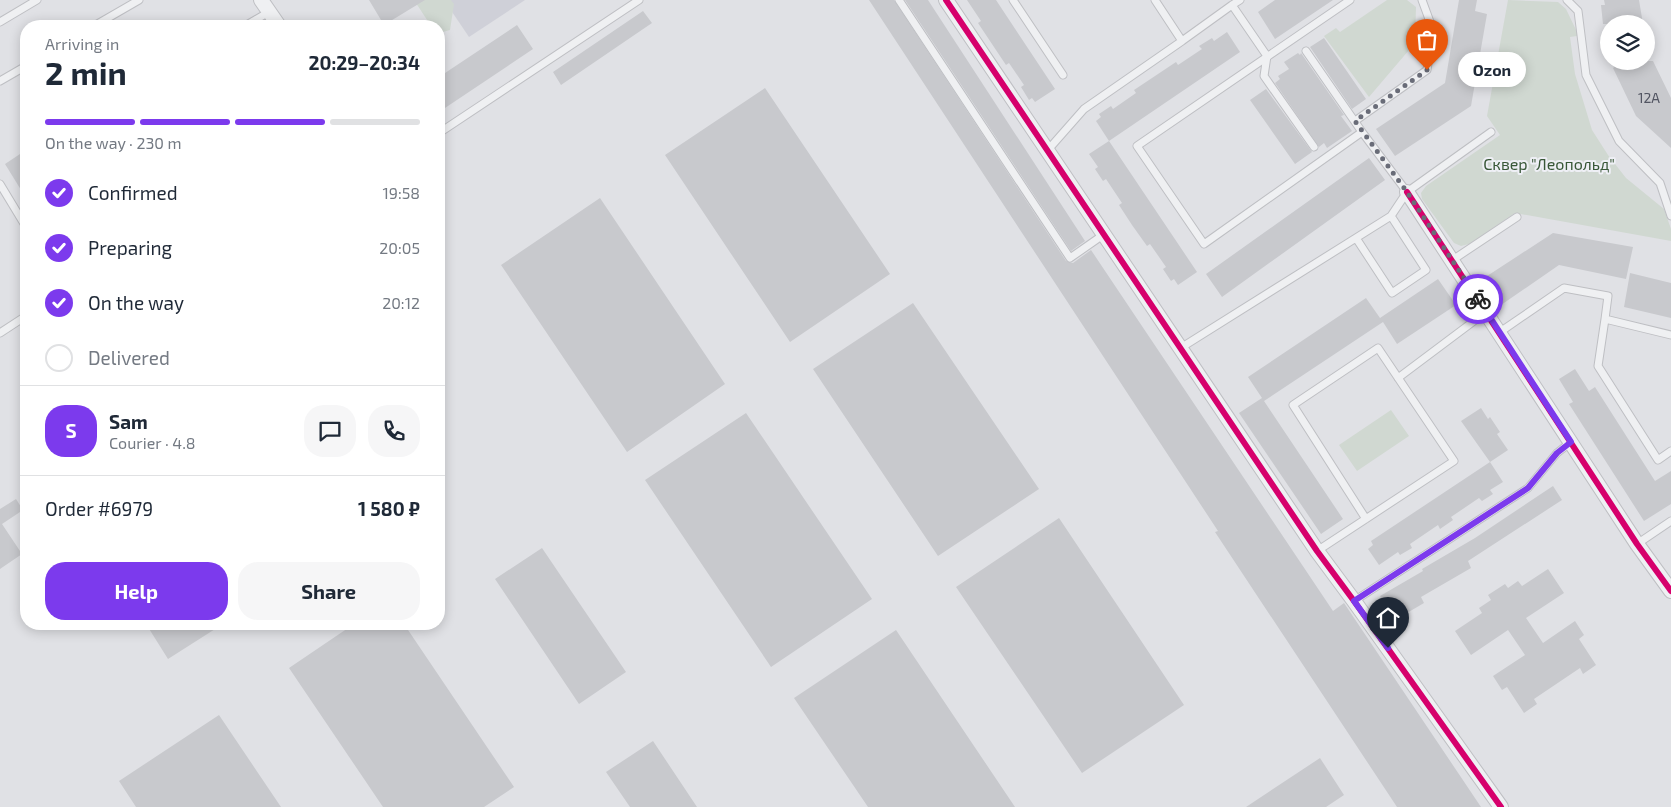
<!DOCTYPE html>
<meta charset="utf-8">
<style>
:root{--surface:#fff;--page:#f6f6f7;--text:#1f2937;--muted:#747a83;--line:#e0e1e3;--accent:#7c3aed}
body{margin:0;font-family:"Exo 2",sans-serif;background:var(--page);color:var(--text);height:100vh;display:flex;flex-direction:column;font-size:19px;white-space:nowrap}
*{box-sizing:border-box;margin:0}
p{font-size:16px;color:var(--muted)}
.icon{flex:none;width:28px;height:28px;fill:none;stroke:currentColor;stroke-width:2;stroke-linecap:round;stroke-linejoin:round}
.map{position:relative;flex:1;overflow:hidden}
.details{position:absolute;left:20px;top:20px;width:425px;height:610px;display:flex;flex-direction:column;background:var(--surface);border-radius:20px;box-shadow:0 2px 12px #0003}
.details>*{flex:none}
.tools{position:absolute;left:1600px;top:15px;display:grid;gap:10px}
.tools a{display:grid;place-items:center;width:55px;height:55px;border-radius:50%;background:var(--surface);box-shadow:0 2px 12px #0003;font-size:25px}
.pin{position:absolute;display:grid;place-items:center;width:42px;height:42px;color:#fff;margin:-51px -21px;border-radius:50% 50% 50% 0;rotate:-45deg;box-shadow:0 0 5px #0007}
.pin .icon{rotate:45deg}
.courier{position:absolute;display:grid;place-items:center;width:50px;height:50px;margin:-25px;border:4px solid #7c3aed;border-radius:50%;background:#fff;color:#222;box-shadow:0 1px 6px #0007}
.bubble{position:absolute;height:35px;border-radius:18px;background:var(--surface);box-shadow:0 2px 12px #0003;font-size:16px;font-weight:700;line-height:35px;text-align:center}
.headline em{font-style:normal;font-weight:700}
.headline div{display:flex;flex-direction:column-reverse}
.headline{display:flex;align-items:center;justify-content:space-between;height:85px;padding:0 25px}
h1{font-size:32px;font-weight:700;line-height:38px}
.bar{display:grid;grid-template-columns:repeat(4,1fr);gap:8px 5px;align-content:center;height:60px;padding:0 25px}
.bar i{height:6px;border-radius:4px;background:var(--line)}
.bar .active{background:var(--accent)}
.bar p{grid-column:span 4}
.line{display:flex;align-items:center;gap:12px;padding:0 25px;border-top:1px solid var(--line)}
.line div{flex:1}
.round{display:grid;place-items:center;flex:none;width:52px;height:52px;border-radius:20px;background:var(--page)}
ol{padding:0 25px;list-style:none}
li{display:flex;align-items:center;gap:15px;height:55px}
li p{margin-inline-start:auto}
li .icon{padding:5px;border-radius:50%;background:var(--accent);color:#fff;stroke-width:4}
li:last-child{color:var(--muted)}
li i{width:28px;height:28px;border:2px solid var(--line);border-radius:50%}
.action{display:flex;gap:10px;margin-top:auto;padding:10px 25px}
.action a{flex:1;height:58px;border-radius:20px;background:var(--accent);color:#fff;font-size:20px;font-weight:700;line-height:58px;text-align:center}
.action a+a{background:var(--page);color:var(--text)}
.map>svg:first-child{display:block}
.built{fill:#cfd0d8}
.green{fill:#d0d8d1}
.building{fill:#c8c9cd}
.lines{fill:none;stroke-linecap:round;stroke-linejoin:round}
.service-casing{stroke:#bebfc3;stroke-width:9}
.minor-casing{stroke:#bebfc3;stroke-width:16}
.service{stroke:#eff0f2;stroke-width:7}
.minor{stroke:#eff0f2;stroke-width:14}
.cycleway-casing{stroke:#eeeff5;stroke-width:9}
.cycleway{stroke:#d6006c;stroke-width:6}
.done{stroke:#696c78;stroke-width:5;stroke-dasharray:0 9}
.route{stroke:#7c3aed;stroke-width:6}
.labels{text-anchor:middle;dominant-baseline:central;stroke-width:4;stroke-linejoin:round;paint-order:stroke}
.number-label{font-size:14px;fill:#525562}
.park-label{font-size:16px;fill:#385737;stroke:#eeeff5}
</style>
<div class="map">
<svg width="1671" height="807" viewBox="0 0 1671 807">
<rect width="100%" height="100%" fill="#e0e1e5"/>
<path class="built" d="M444 0H525L469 37Z"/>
<path class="green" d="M414 0H451L454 4 450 30 439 33V26H431Z
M1387 0H1407L1416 7 1415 43 1369 97 1324 36 1336 28 1340 32Z
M1508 0 1558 2 1566 9 1577 32V36L1570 37 1575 74 1592 130 1608 155 1626 178 1664 209 1671 229V241L1515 213 1469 244 1461 246 1454 243 1422 199 1421 193 1426 186 1500 135 1487 116Z
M1391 410 1409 436 1357 471 1339 445Z"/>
<path class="building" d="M369 0H425L384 25Z
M869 0H894L1066 261 1073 263 1091 250 1333 611 1344 603 1481 807H1397L1215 532 1218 531Z
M905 0H928L1085 241 1071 251Z
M967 0H996L1055 89 1035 102 1032 98 1029 100 1021 87 1024 85 1009 63 1006 65 978 23 981 21Z
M1275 0H1333L1275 39 1258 12Z
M1459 0H1477L1475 11 1487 14 1471 106 1395 156 1376 129 1445 83Z
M1604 0H1639L1643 24H1603L1601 5H1605Z
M643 11 652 23 561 85 553 72Z
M517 25 533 49 439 112V77Z
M1227 32 1240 52 1109 141 1096 121 1101 117 1099 114 1111 106 1113 109 1136 93 1134 90 1176 62 1178 65 1202 49 1199 46 1212 38 1214 41Z
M1324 38 1366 99 1352 109 1310 47Z
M1298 53 1300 55 1301 53 1344 115 1341 116 1352 131 1327 148 1324 143 1319 147 1275 83 1280 79 1278 76 1289 69 1284 62Z
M1623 61H1653L1671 98V148L1636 116 1613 68Z
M765 88 890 274 790 342 665 155Z
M1266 89 1312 152 1295 164 1250 100Z
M1109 141 1197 272 1178 285 1174 279 1171 281 1163 269 1166 267 1150 244 1147 246 1132 225 1119 205 1122 203 1106 179 1103 181 1095 169 1098 167 1089 154Z
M26 150V198L5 164Z
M1369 158 1385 180 1222 297 1206 274Z
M600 198 725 384 627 452 501 265Z
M1553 233 1633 247 1626 279 1559 265 1501 305 1484 278Z
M1630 273 1671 283V318L1624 307Z
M1438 279 1456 305 1397 344 1383 322 1264 401 1343 519 1321 534 1239 413 1262 398 1248 377 1366 298 1380 318Z
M913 303 1039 489 938 556 813 369Z
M1575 369 1589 391 1595 387 1655 481 1671 471V504L1644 521 1569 404 1573 402 1559 379Z
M1481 408 1488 419 1490 417 1500 432 1497 434 1508 450 1490 462 1461 421Z
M746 413 872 599 771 667 645 480Z
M1490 462 1503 482 1490 490 1493 494 1482 501 1479 498 1451 517 1453 520 1440 529 1438 525 1410 544 1412 548 1400 555 1398 552 1379 565 1368 549 1373 545 1371 541Z
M1553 486 1562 500 1468 561 1471 568 1421 597 1424 603 1395 620 1380 596 1423 571 1422 569 1475 538Z
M16 499 23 510 2 524 22 554 0 569V509Z
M1059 518 1184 705 1082 773 956 587Z
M542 548 626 672 579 704 495 579Z
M1548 569 1564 593 1526 618 1543 643 1575 621 1584 635 1579 639 1596 665 1583 674 1580 668 1534 699 1537 704 1524 713 1507 687 1502 690 1493 676 1525 655 1508 630 1471 655 1455 631 1482 613 1479 608 1491 600 1488 595 1505 584 1508 588 1518 581 1522 586Z
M146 624H223L168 659Z
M354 624H404L514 787 484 807H383L289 668Z
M896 630 1015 807H868L794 698Z
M219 715 281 807H136L119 781Z
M653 741 697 807H630L606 772Z
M1320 758 1344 795 1326 807H1246Z"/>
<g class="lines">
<g class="service-casing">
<path id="service" d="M899 0 1070 258 1103 235
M1013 0 1063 75
M1240 0 1232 5 1267 56 1264 76 1314 147
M1350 0 1137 146 1204 244 1362 132
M1567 0 1578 11 1586 75 1619 141 1660 183 1671 216
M0 22 37 0
M94 26 139 0
M245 26 269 12
M1182 41 1232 5
M1306 51 1362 132 1407 192
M0 81 26 66
M1355 121 1427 70 1433 30 1422 0
M439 133 639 0
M1047 151 1084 109 1182 41 1155 0
M0 184 26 227
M1356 238 1392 293 1426 270 1391 216
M1451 261 1517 217
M1605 319 1598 366 1658 460 1671 451
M1500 332 1564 288 1608 296 1605 319 1671 335
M0 333 26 316
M1179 349 1391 216 1407 192 1491 132
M1398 378 1478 318 1488 316
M1637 544 1671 521
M1317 551 1454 461 1378 348 1293 405 1366 519
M1354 601 1528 488 1557 453 1571 442"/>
</g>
<g class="minor-casing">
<path id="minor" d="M261 0 279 26
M946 0 1317 551 1354 601 1501 807
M1407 192 1637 544 1671 591"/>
</g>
<use href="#service" class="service"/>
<use href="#minor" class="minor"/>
<g class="cycleway-casing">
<path id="cycleway" d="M946 0 1317 551 1354 601 1501 807
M1407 192 1637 544 1671 591"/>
</g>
<use href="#cycleway" class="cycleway"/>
</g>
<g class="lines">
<path class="done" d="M1427 70 1355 121 1407 192 1478 299"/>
<path class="route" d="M1388 648 1354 601 1528 488 1557 453 1571 442 1478 299"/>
</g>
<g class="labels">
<g class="number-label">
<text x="1649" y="97">12А</text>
</g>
<g class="park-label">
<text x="1549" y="163">Сквер "Леопольд"</text>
</g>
</g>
</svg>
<div class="tools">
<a><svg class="icon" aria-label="layers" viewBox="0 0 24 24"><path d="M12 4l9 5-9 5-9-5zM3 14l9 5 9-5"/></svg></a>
</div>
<div class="pin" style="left:1427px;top:70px;background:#ea580c"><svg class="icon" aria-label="bag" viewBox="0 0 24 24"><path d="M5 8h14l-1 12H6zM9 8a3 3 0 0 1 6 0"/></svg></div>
<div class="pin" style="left:1388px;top:648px;background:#1f2937"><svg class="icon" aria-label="home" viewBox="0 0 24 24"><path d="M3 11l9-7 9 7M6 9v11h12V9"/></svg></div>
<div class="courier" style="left:1478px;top:299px"><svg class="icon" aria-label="bike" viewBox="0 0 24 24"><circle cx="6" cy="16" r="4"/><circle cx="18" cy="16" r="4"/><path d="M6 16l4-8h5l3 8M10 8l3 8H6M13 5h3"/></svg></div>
<div class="bubble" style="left:1458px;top:52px;width:68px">Ozon</div>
<section class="details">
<div class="headline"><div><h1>2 min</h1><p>Arriving in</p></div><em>20:29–20:34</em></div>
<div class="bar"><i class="active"></i><i class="active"></i><i class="active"></i><i></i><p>On the way · 230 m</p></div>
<ol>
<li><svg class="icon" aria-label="check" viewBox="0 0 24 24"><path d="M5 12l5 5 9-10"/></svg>Confirmed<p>19:58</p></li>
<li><svg class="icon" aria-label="check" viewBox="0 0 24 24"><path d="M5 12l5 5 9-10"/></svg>Preparing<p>20:05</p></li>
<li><svg class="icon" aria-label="check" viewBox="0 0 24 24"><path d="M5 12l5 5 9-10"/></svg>On the way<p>20:12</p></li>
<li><i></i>Delivered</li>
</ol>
<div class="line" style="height:90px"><b class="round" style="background:var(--accent);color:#fff">S</b><div><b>Sam</b><p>Courier · 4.8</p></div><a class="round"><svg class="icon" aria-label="chat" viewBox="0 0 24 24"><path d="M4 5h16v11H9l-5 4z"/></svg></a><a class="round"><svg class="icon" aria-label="phone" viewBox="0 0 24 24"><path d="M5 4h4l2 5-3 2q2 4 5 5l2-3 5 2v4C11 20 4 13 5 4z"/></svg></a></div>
<div class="line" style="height:65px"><div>Order #6979</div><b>1 580 ₽</b></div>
<div class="action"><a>Help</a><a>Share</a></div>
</section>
</div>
